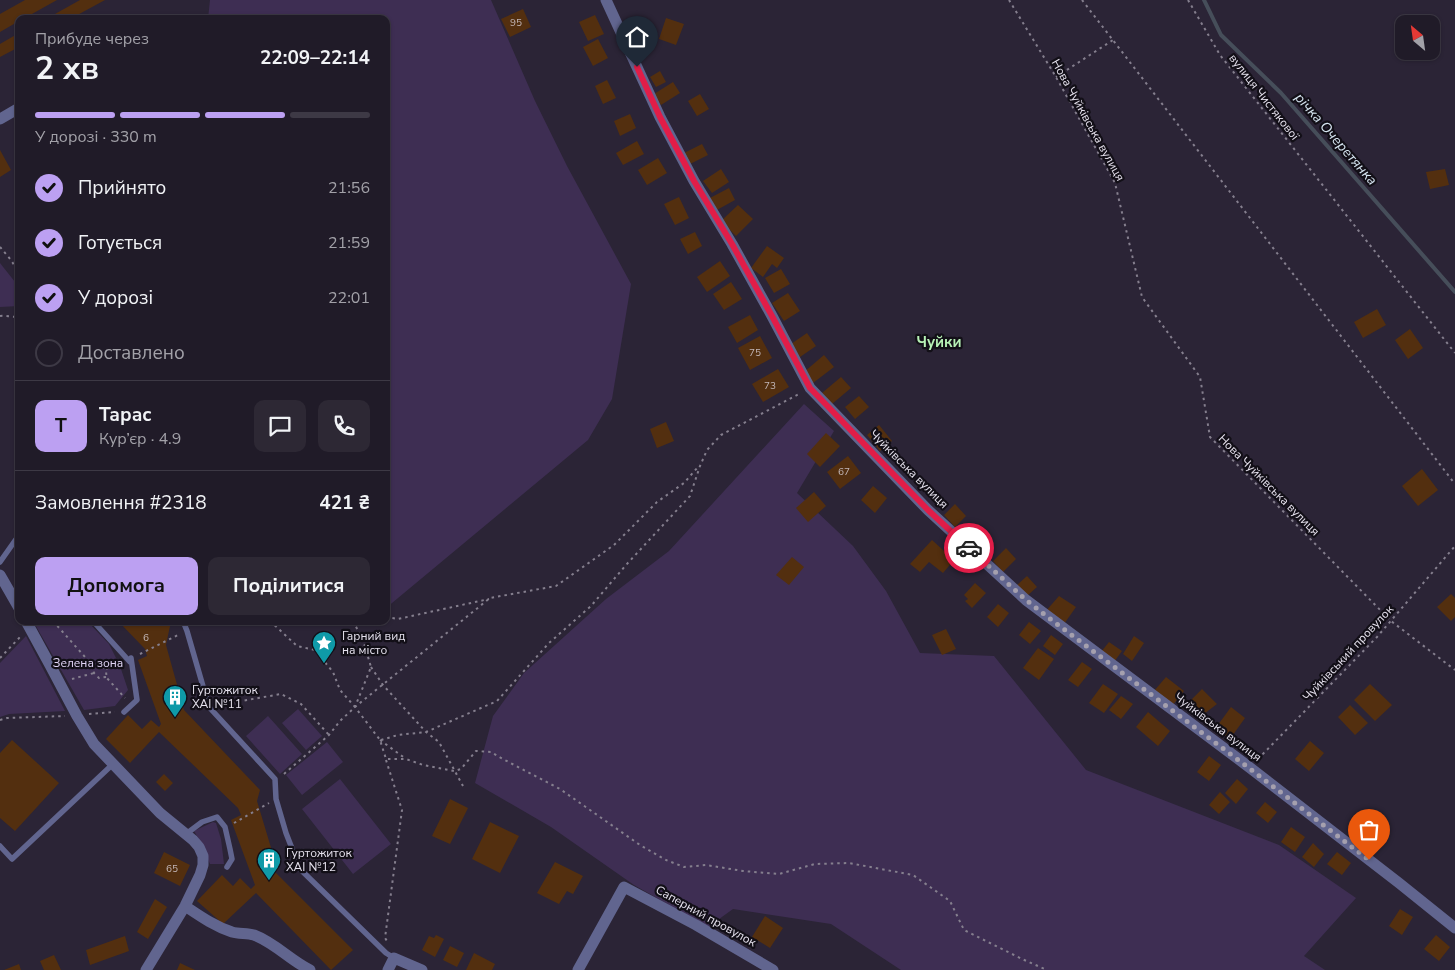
<!DOCTYPE html>
<html lang="uk">
<meta charset="utf-8">
<style>
:root{--surface:#201b28;--page:#2d2834;--text:#f1f3f6;--muted:#a2a1a8;--line:#3d3945;--accent:#bca0f2}
body{margin:0;font-family:"Nunito Sans",sans-serif;background:var(--page);color:var(--text);height:100vh;display:flex;flex-direction:column;font-size:19px;white-space:nowrap}
*{box-sizing:border-box;margin:0}
p{font-size:16px;color:var(--muted)}
.icon{flex:none;width:28px;height:28px;fill:none;stroke:currentColor;stroke-width:2;stroke-linecap:round;stroke-linejoin:round}
.map{position:relative;flex:1;overflow:hidden}
.sheet{position:absolute;left:15px;top:15px;width:375px;height:610px;display:flex;flex-direction:column;background:var(--surface);border-radius:10px;box-shadow:0 1px 4px #0004,0 0 0 1px var(--line)}
.sheet>*{flex:none}
.needle{width:32px;rotate:331deg}
.fabs{position:absolute;left:1395px;top:15px;display:grid;gap:10px}
.fabs a{display:grid;place-items:center;width:45px;height:45px;border-radius:10px;background:var(--surface);box-shadow:0 1px 4px #0004,0 0 0 1px var(--line);font-size:25px}
.pin{position:absolute;display:grid;place-items:center;width:42px;height:42px;color:#fff;margin:-51px -21px;border-radius:50% 50% 50% 0;rotate:-45deg;box-shadow:0 0 5px #0007}
.pin .icon{rotate:45deg}
.courier{position:absolute;display:grid;place-items:center;width:50px;height:50px;margin:-25px;border:4px solid #e11d48;border-radius:50%;background:#fff;color:#222;box-shadow:0 1px 6px #0007}
.overview em{font-style:normal;font-weight:700}
.overview div{display:flex;flex-direction:column-reverse}
.overview{display:flex;align-items:center;justify-content:space-between;height:85px;padding:0 20px}
h1{font-size:32px;font-weight:700;line-height:38px}
.bar{display:grid;grid-template-columns:repeat(4,1fr);gap:8px 5px;align-content:center;height:60px;padding:0 20px}
.bar i{height:6px;border-radius:4px;background:var(--line)}
.bar .on{background:var(--accent)}
.bar p{grid-column:span 4}
.line{display:flex;align-items:center;gap:12px;padding:0 20px;border-top:1px solid var(--line)}
.line div{flex:1}
.round{display:grid;place-items:center;flex:none;width:52px;height:52px;border-radius:10px;background:var(--page)}
ol{padding:0 20px;list-style:none}
li{display:flex;align-items:center;gap:15px;height:55px}
li p{margin-inline-start:auto}
li .icon{padding:5px;border-radius:50%;background:var(--accent);color:#111;stroke-width:4}
li:last-child{color:var(--muted)}
li i{width:28px;height:28px;border:2px solid var(--line);border-radius:50%}
.button{display:flex;gap:10px;margin-top:auto;padding:10px 20px}
.button a{flex:1;height:58px;border-radius:10px;background:var(--accent);color:#111;font-size:20px;font-weight:700;line-height:58px;text-align:center}
.button a+a{background:var(--page);color:var(--text)}
.map>svg:first-child{display:block}
.green{fill:#3e2e53}
.lines{fill:none;stroke-linecap:round;stroke-linejoin:round}
.stream{stroke:#464e5a;stroke-width:4}
.building{fill:#532f0f}
.path{stroke:#857f8e;stroke-width:2;stroke-dasharray:2.5 4;stroke-linecap:butt}
.lane{stroke:#61658f;stroke-width:5.5}
.street{stroke:#61658f;stroke-width:11}
.done{stroke:#a5a0ae;stroke-width:5;stroke-dasharray:0 9}
.route{stroke:#e11d48;stroke-width:6}
.labels{text-anchor:middle;dominant-baseline:central;stroke-width:4.5;stroke-linejoin:round;paint-order:stroke}
.number-label{font-size:10px;fill:#c1b5b6}
.street-label{font-size:12px;fill:#e6e2ee;stroke:#120f17}
.poi-label{font-size:12px;fill:#e6e2ee;stroke:#120f17;text-anchor:start}
.park-label{font-size:12px;fill:#e1d5f6;stroke:#120f17}
.water-label{font-size:14px;font-style:italic;fill:#d7e6f2;stroke:#120f17}
.quarter-label{font-size:15px;font-weight:bold;fill:#b7f2b6;stroke:#120f17}
</style>
<div class="map">
<svg width="1455" height="970" viewBox="0 0 1455 970">
<rect width="100%" height="100%" fill="#2b2436"/>
<path class="green" d="M210 0H491L535 101 567 166 631 284 612 399 588 440 386 608V19H208Z
M0 263 19 287V306L0 307Z
M804 404 834 431 797 493 853 546 886 591 920 653 994 656 1086 770 1279 845 1356 898 1304 956 1325 970H901L831 924 733 909 708 927 634 885 551 827 475 783 493 716 524 673 606 599 669 551Z
M33 621H87L109 644 120 666 128 690 115 706 84 710Z
M26 636 65 711 9 714 0 717V663Z
M298 709 322 736 306 750 282 723Z
M268 716 302 754 280 774 246 736Z
M327 742 343 762 302 795 286 775Z
M340 779 391 844 353 874 302 809Z
M213 822 216 823 221 839 224 864H210L200 841 194 831Z"/>
<g class="lines">
<path class="stream" d="M1204 0 1221 35 1281 93 1455 292"/>
</g>
<path class="building" d="M25 0H57L23 19H19V21L0 32V14Z
M80 0H105L70 19H46Z
M523 9 531 27 510 37 501 19Z
M595 15 604 34 588 41 579 22Z
M640 17 648 33 636 40 627 24Z
M666 18 684 24 676 45 659 39Z
M19 33V47L0 57V44Z
M598 39 608 58 593 66 583 47Z
M660 71 666 82 656 87 650 77Z
M607 80 616 98 603 104 595 86Z
M673 82 680 93 661 105 654 94Z
M700 94 709 109 697 116 688 101Z
M630 114 636 128 620 136 614 121Z
M637 141 644 154 623 165 616 153Z
M702 144 708 155 690 164 684 153Z
M0 150 11 170 0 177Z
M658 158 667 173 647 185 638 170Z
M721 169 729 182 712 193 703 181Z
M1445 169 1449 185 1430 189 1426 172Z
M729 188 735 200 715 211 708 199Z
M679 197 689 218 675 225 664 204Z
M738 205 753 219 736 236 721 221Z
M695 232 702 246 688 254 680 239Z
M767 246 784 258 777 268 772 264 763 277 751 268Z
M720 261 730 276 707 292 697 277Z
M781 269 790 284 774 293 765 278Z
M731 282 742 299 724 310 713 294Z
M788 293 800 311 784 321 772 303Z
M1377 309 1386 325 1363 338 1354 322Z
M750 315 758 330 737 343 728 327Z
M1410 329 1423 348 1408 359 1395 340Z
M807 333 816 346 800 357 791 344Z
M760 336 772 358 750 370 738 348Z
M824 355 834 367 813 383 804 372Z
M778 369 789 387 763 402 752 384Z
M841 377 851 388 832 404 822 393Z
M859 396 869 407 855 419 845 407Z
M666 422 674 441 657 448 650 429Z
M879 425 892 441 880 451 867 435Z
M826 433 840 446 820 467 807 454Z
M848 456 861 473 840 489 827 472Z
M1422 469 1438 490 1418 506 1402 486Z
M873 486 887 498 875 513 861 500Z
M814 492 826 506 808 522 796 508Z
M955 504 966 516 955 527 944 515Z
M978 524 992 538 980 550 966 536Z
M932 540 954 560 943 573 929 562 920 572 910 564Z
M1006 548 1016 559 1003 572 993 561Z
M792 557 804 567 789 585 776 575Z
M1027 576 1037 587 1027 596 1017 585Z
M975 583 986 593 972 608 965 601 968 599 964 595Z
M1451 594 1455 598V617L1451 621 1437 607Z
M1059 596 1076 607 1064 624 1045 612Z
M998 604 1009 613 998 627 987 617Z
M118 621H165L170 626 166 645 184 710 260 790 257 801 272 851 267 856 274 871 353 950 331 970 256 893 223 924 197 901 222 875 233 886 240 878 251 889 255 885 231 820 241 815 238 808 159 732 130 763 106 739 128 715 142 729 151 720 159 727 161 724 138 660 147 656 145 649Z
M1029 622 1041 631 1030 644 1019 635Z
M946 629 956 649 942 655 932 635Z
M1051 635 1063 644 1055 655 1043 646Z
M1134 636 1144 643 1132 661 1123 654Z
M1109 642 1122 651 1114 662 1101 652Z
M1038 648 1054 659 1039 680 1023 668Z
M1082 662 1092 669 1078 687 1068 680Z
M1166 677 1184 691 1172 706 1154 691Z
M1103 684 1118 694 1104 713 1089 703Z
M1370 684 1392 705 1375 721 1354 700Z
M1202 689 1217 704 1200 717 1188 703Z
M1121 696 1133 704 1121 719 1109 710Z
M1350 705 1368 723 1355 735 1338 717Z
M1231 707 1245 718 1230 739 1215 729Z
M1148 712 1170 731 1158 746 1136 727Z
M12 740 59 783 15 831 0 818V753Z
M1310 741 1324 753 1309 771 1295 759Z
M1209 756 1221 765 1209 781 1197 772Z
M164 774 173 783 165 791 156 782Z
M1237 779 1248 789 1236 804 1225 793Z
M1220 792 1230 802 1219 814 1209 805Z
M450 799 468 808 450 844 432 836Z
M1265 802 1277 812 1268 823 1256 813Z
M490 822 519 836 500 873 472 859Z
M1291 827 1305 837 1295 852 1281 842Z
M1313 843 1324 854 1314 867 1302 857Z
M164 852 190 865 180 886 154 873Z
M1337 852 1351 863 1342 875 1327 864Z
M555 862 583 876 573 894 567 891 559 904 537 893Z
M155 899 167 907 148 939 137 932Z
M1400 909 1413 917 1402 935 1389 926Z
M765 916 783 928 770 948 752 937Z
M436 935 444 939 435 957 422 950 429 936 434 938Z
M1436 935 1450 947 1439 961 1424 949Z
M125 936 129 951 90 965 86 950Z
M450 946 464 953 457 967 443 960Z
M474 953 495 964 492 970H466Z
M54 955 61 970H44L40 961Z
M180 963 195 970H177Z
M19 964 21 970H4Z"/>
<g class="lines">
<path class="path" d="M1009 0 1056 77 1115 183 1142 297 1200 377 1210 437 1391 621 1455 670
M1082 0 1455 484
M1188 0 1220 55 1455 353
M1056 77 1113 40
M0 247 11 260 19 273
M0 316C6 315 13 318 19 316
M386 617 398 619 489 599
M53 621 93 666
M270 621 297 646 315 650 333 672 340 690 355 707
M353 621 363 640 371 667 355 707 380 740 386 759H406L423 765 454 771 461 769 476 751 491 752 501 758 560 789 640 845 666 860 684 867 706 865 743 871 779 874 815 864 849 863 913 875 950 901 964 930 1022 959 1047 970
M140 654 178 635
M0 658 21 636
M371 667 383 685 426 732 439 742 463 786
M106 669 119 663
M106 677 99 678 94 673 93 666 98 664C105 667 107 670 106 677L125 698
M72 679 94 673
M219 705 281 694 301 704 329 735
M89 714 115 712
M0 720 7 718 65 716
M380 740 406 759
M381 740 398 735 426 732 497 701 549 643 591 606 626 565 690 496 700 466 707 450 721 435 799 394
M1258 759 1377 637 1455 546
M386 760 402 810 385 938 387 941
M284 774 329 735 340 721 355 707 490 598 556 586 614 545 657 502 684 483 698 467
M234 823 269 803"/>
<path class="lane" d="M0 562 19 535
M93 621 130 662 131 658 137 700 124 712
M183 621 187 631 209 707 275 779 276 799 286 833 300 869 386 953 394 958
M186 834 202 822 217 817 225 827 230 849 232 859 227 867
M0 846 12 859 113 764"/>
<path class="street" d="M606 0 660 117 694 181 732 244 772 316 810 388 928 510 1026 600 1249 767 1399 883 1455 928
M0 119 19 108
M0 575 19 608
M26 621 50 665 77 716 94 744 160 813 193 840 199 847 203 856V865L200 875 185 906 146 970
M185 906C200 916 214 926 232 932 239 934 247 933 254 935 275 943 290 960 310 970
M388 970 394 958 422 970
M578 970 624 887 696 925 773 970"/>
</g>
<g class="lines">
<path class="done" d="M969 548 1026 600 1053 621 1249 768 1369 860"/>
<path class="route" d="M637 67 660 117 694 181 732 244 772 316 810 388 928 510 969 548"/>
</g>
<defs>
<g id="sight-pin" transform="scale(1.25)"><path d="M0 17L-7.5 6A9.5 9.5 0 1 1 7.5 6Z" fill="#0f9aa8" stroke="#120f17"/><path d="M0-6L1.8-2.2L6-1.7L2.9 1.2L3.7 5.4L0 3.3L-3.7 5.4L-2.9 1.2L-6-1.7L-1.8-2.2Z" fill="#fff"/></g>
<g id="building-pin" transform="scale(1.25)"><path d="M0 17L-7.5 6A9.5 9.5 0 1 1 7.5 6Z" fill="#0f9aa8" stroke="#120f17"/><path d="M-4-6H4V6H1V3H-1V6H-4ZM-2.5-4.3h1.7v1.8h-1.7ZM.8-4.3h1.7v1.8H.8ZM-2.5-1h1.7V.8h-1.7ZM.8-1h1.7V.8H.8Z" fill="#fff"/></g>
</defs>
<g fill-rule="evenodd">
<use href="#sight-pin" x="324" y="643"/>
<use href="#building-pin" x="175" y="697"/>
<use href="#building-pin" x="269" y="860"/>
</g>
<g class="labels">
<g class="number-label">
<text x="516" y="23">95</text>
<text x="755" y="353">75</text>
<text x="770" y="386">73</text>
<text x="844" y="472">67</text>
<text x="146" y="638">6</text>
<text x="172" y="869">65</text>
</g>
<g class="street-label">
<text transform="translate(1264 97) rotate(52)">вулиця Чистякової</text>
<text transform="translate(1088 120) rotate(61)">Нова Чуйківська вулиця</text>
<text transform="translate(909 469) rotate(45)">Чуйківська вулиця</text>
<text transform="translate(1269 485) rotate(45)">Нова Чуйківська вулиця</text>
<text transform="translate(1348 653) rotate(-47)">Чуйківський провулок</text>
<text transform="translate(1218 727) rotate(37)">Чуйківська вулиця</text>
<text transform="translate(706 916) rotate(29)">Саперний провулок</text>
</g>
<g class="poi-label">
<text x="342" y="636">Гарний вид<tspan x="342" dy="14">на місто</tspan></text>
<text x="192" y="690">Гуртожиток<tspan x="192" dy="14">ХАІ №11</tspan></text>
<text x="286" y="853">Гуртожиток<tspan x="286" dy="14">ХАІ №12</tspan></text>
</g>
<g class="park-label">
<text x="88" y="663">Зелена зона</text>
</g>
<g class="water-label">
<text transform="translate(1336 139) rotate(49)">річка Очеретянка</text>
</g>
<g class="quarter-label">
<text x="939" y="342">Чуйки</text>
</g>
</g>
</svg>
<div class="fabs">
<a><svg class="needle" viewBox="-14 -14 28 28"><path d="M0-13l5 13h-10z" fill="#e53935"/><path d="M0 13l5-13h-10z" fill="#a2a1a8"/></svg></a>
</div>
<div class="pin" style="left:1369px;top:860px;background:#ea580c"><svg class="icon" aria-label="bag" viewBox="0 0 24 24"><path d="M5 8h14l-1 12H6zM9 8a3 3 0 0 1 6 0"/></svg></div>
<div class="pin" style="left:637px;top:67px;background:#1f2937"><svg class="icon" aria-label="home" viewBox="0 0 24 24"><path d="M3 11l9-7 9 7M6 9v11h12V9"/></svg></div>
<div class="courier" style="left:969px;top:548px"><svg class="icon" aria-label="car" viewBox="0 0 24 24"><path d="M5 17H2v-5l4-1 3-4h7l3 4 3 1v5h-3M9 17h6M6 11h13"/><circle cx="7" cy="17" r="2"/><circle cx="17" cy="17" r="2"/></svg></div>
<section class="sheet">
<div class="overview"><div><h1>2 хв</h1><p>Прибуде через</p></div><em>22:09–22:14</em></div>
<div class="bar"><i class="on"></i><i class="on"></i><i class="on"></i><i></i><p>У дорозі · 330 m</p></div>
<ol>
<li><svg class="icon" aria-label="check" viewBox="0 0 24 24"><path d="M5 12l5 5 9-10"/></svg>Прийнято<p>21:56</p></li>
<li><svg class="icon" aria-label="check" viewBox="0 0 24 24"><path d="M5 12l5 5 9-10"/></svg>Готується<p>21:59</p></li>
<li><svg class="icon" aria-label="check" viewBox="0 0 24 24"><path d="M5 12l5 5 9-10"/></svg>У дорозі<p>22:01</p></li>
<li><i></i>Доставлено</li>
</ol>
<div class="line" style="height:90px"><b class="round" style="background:var(--accent);color:#111">Т</b><div><b>Тарас</b><p>Кур’єр · 4.9</p></div><a class="round"><svg class="icon" aria-label="chat" viewBox="0 0 24 24"><path d="M4 5h16v11H9l-5 4z"/></svg></a><a class="round"><svg class="icon" aria-label="phone" viewBox="0 0 24 24"><path d="M5 4h4l2 5-3 2q2 4 5 5l2-3 5 2v4C11 20 4 13 5 4z"/></svg></a></div>
<div class="line" style="height:65px"><div>Замовлення #2318</div><b>421 ₴</b></div>
<div class="button"><a>Допомога</a><a>Поділитися</a></div>
</section>
</div>
